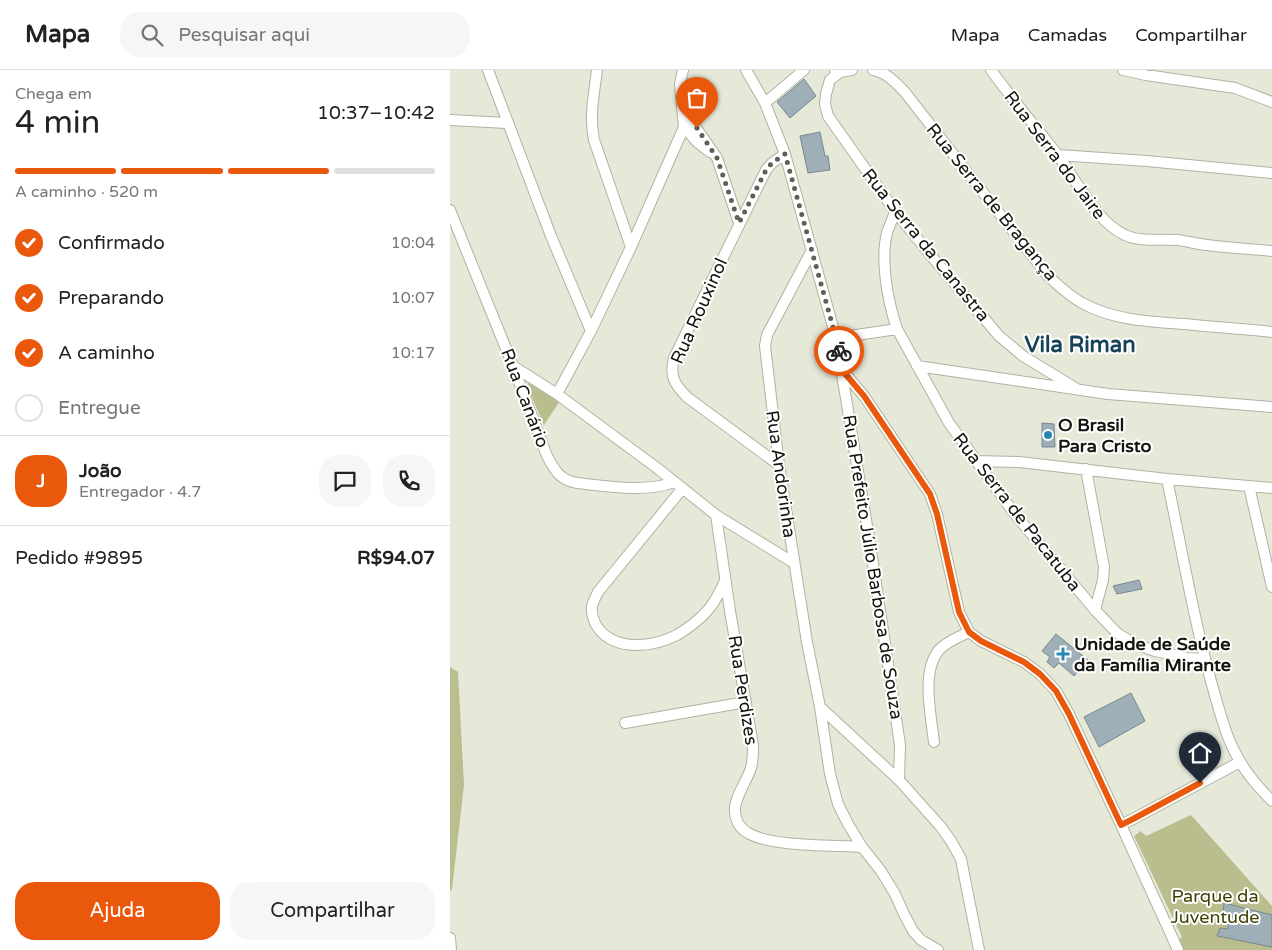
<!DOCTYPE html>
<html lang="pt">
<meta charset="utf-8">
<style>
:root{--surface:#fff;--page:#f6f6f6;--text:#222;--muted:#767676;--line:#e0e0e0;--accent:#ea580c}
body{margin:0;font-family:"Varela Round",sans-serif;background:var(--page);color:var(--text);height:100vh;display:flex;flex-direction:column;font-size:19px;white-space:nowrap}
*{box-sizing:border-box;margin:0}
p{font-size:16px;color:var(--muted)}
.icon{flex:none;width:28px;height:28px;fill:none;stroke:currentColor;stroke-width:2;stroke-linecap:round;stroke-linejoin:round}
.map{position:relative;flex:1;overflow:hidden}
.panel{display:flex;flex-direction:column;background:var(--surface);width:450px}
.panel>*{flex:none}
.pin{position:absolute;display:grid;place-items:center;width:42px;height:42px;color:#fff;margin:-51px -21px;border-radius:50% 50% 50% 0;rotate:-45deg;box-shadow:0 0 5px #0007}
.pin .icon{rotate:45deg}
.courier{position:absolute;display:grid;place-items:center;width:50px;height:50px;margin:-25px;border:4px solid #ea580c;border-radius:50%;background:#fff;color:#222;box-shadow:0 1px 6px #0007}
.head em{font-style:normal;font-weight:600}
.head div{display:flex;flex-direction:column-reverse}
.head{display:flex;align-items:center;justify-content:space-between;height:85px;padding:0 15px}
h1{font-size:32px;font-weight:600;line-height:38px}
.bar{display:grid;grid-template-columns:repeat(4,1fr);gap:8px 5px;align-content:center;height:60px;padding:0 15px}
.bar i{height:6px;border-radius:4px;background:var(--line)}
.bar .active{background:var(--accent)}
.bar p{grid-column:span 4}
.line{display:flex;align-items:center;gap:12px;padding:0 15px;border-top:1px solid var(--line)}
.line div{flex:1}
.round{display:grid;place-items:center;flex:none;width:52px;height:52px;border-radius:20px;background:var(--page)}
ol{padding:0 15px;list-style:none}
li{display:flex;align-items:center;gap:15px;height:55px}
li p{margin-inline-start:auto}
li .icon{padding:5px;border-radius:50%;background:var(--accent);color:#fff;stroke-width:4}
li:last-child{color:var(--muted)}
li i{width:28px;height:28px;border:2px solid var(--line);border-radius:50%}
.cta{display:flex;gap:10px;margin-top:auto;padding:10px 15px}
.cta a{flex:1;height:58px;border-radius:20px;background:var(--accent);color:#fff;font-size:20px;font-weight:600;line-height:58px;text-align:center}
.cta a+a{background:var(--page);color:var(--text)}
header{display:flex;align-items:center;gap:30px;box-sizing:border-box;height:70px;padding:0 25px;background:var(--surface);border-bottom:1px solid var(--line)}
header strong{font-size:24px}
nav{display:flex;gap:28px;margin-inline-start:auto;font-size:18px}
.search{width:350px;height:45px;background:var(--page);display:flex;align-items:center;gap:12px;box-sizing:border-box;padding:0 18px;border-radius:20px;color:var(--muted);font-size:19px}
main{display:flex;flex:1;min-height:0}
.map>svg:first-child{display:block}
.green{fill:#babd8e}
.building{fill:#9eafb8;stroke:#788890}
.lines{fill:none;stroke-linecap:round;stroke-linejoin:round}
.minor-casing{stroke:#b1b2a2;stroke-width:12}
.minor{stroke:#fff;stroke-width:10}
.done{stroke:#5e5f55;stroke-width:5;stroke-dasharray:0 9}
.route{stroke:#ea580c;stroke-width:6}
.poi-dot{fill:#2788b3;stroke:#fff;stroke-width:2}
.labels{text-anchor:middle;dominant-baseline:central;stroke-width:4;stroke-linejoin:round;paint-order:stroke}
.street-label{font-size:18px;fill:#15150f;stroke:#fff}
.poi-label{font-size:18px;font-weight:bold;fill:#15150f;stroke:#fff;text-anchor:start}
.park-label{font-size:18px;fill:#3f4004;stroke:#fff}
.district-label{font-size:22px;font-weight:bold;fill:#174358;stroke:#fff}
</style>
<header>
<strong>Mapa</strong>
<div class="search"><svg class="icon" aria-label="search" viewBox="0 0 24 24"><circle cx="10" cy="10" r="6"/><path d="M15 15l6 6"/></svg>Pesquisar aqui</div>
<nav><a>Mapa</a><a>Camadas</a><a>Compartilhar</a></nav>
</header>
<main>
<section class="panel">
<div class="head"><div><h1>4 min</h1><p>Chega em</p></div><em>10:37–10:42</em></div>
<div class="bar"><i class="active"></i><i class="active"></i><i class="active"></i><i></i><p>A caminho · 520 m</p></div>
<ol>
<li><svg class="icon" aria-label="check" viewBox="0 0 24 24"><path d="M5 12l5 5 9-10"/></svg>Confirmado<p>10:04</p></li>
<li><svg class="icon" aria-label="check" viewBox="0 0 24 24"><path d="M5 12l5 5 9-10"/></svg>Preparando<p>10:07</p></li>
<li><svg class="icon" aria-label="check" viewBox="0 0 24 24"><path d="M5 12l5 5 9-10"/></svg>A caminho<p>10:17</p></li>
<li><i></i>Entregue</li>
</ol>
<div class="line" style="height:90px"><b class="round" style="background:var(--accent);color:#fff">J</b><div><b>João</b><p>Entregador · 4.7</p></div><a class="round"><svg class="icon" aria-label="chat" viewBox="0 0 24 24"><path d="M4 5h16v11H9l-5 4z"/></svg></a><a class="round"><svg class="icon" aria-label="phone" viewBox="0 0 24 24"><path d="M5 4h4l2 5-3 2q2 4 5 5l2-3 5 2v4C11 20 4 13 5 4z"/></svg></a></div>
<div class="line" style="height:65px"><div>Pedido #9895</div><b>R$94.07</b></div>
<div class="cta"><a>Ajuda</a><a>Compartilhar</a></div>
</section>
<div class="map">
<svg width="822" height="880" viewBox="0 0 822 880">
<rect width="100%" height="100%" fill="#e7e9d8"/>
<path class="green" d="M81 313 110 331 94 355 76 314Z
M0 597 8 602 14 715 2 819 0 822Z
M741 745 822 836V880H731L727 871 732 867 684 766 691 761 696 766Z"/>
<path class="building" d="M354 9 366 26 340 48 327 32Z
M370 62 375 86H378L380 100 358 103 350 66Z
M592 353 604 354 605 377H592Z
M689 510 692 519 667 524 663 516Z
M606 564 638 590 624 606 609 593 604 598 597 592 600 587 592 581Z
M681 623 695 651 649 677 634 647Z
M774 833 822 845V877L767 866 770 858 778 859V849L780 843 773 842Z"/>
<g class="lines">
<g class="minor-casing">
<path id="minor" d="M38 0 101 166 141 261
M147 0C144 25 139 46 144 70L181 177
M296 0 315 33 335 84 386 268 421 480 450 675 449 710
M385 0 390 2 402 0
M423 0C436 2 445 12 454 21L598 206C609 216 620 227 634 234 664 250 701 252 734 254 764 257 793 259 822 262
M541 0C562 29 585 56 607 84 626 109 646 152 675 165 689 172 712 169 727 170 737 171 747 174 757 175 779 178 801 179 822 181
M673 0 696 5 785 18 822 32
M390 2 380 10 376 24 375 34 378 46 445 141 483 188 549 266 573 286 627 319
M315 33 354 0
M233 39 267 88 289 153
M0 50 57 53
M234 57 247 72 260 82
M608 85 697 91 822 103
M0 140 63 296 97 386C105 401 110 410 127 413 156 416 196 423 224 412
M445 141C443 149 439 156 437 163 430 191 438 232 447 259L499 353 564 443 645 540 667 563 685 574 705 581 738 588 755 589
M362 180 317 265 315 276 329 395 357 572 370 637 380 704 388 734 398 754 412 777 431 801 445 824 454 844 463 861 471 870 488 880
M386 268 447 259
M63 296 107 324 207 398 266 445 344 493
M467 296 658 324 822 337
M392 300 414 326 480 424 487 444 509 542 519 562 531 571 574 592 590 604 606 621 619 644 671 755 728 880
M107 324 141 261 181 177 234 57 230 14 233 0
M525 391 569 392 717 409 822 418
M329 395 237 327C225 315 219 306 224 288L316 100 322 93 335 84
M636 399 654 497 653 510 645 540
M717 409C732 480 744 552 764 622 771 646 777 671 791 693 799 707 810 719 822 731
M799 416 822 517
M232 419 148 522C146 526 143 532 142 536 141 543 144 553 148 558 166 582 203 577 227 565 237 559 249 550 257 541 265 533 270 521 275 511
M266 445 280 541 303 675C303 683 303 691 301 698 297 711 284 728 285 741 285 750 290 759 298 763 321 777 384 775 412 777
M370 637 449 710 491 757 501 771 511 789 529 880
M175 653 296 632
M484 672C481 646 471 601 489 580 497 571 509 567 519 562
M671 755 683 749 790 692
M0 868 1 880"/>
</g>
<use href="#minor" class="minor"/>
</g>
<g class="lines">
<path class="done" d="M247 58 267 88 289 153 316 100 322 93 335 84 386 268 389 281"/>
<path class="route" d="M389 281 392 300 414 326 480 424 487 444 509 542 519 562 531 571 574 592 590 604 606 621 619 644 671 755 683 749 750 713"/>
</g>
<g class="poi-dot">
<circle cx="598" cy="365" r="5"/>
<path d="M610.5 576.5h5v5h5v5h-5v5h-5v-5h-5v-5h5z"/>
</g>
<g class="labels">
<g class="street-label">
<text transform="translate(605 85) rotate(53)">Rua Serra do Jaire</text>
<text transform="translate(542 132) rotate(51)">Rua Serra de Bragança</text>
<text transform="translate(476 175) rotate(51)">Rua Serra da Canastra</text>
<text transform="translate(249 241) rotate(-66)">Rua Rouxinol</text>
<text transform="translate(75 328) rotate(69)">Rua Canário</text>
<text transform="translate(331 404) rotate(82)">Rua Andorinha</text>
<text transform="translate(567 442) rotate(52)">Rua Serra de Pacatuba</text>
<text transform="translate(423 497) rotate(81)">Rua Prefeito Júlio Barbosa de Souza</text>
<text transform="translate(293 620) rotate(81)">Rua Perdizes</text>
</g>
<g class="poi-label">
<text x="608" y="355">O Brasil<tspan x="608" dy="21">Para Cristo</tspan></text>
<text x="624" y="574">Unidade de Saúde<tspan x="624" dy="21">da Família Mirante</tspan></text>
</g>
<g class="park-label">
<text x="765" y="826">Parque da<tspan x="765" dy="21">Juventude</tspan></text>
</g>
<g class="district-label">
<text x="630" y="275">Vila Riman</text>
</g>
</g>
</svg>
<div class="pin" style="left:247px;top:58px;background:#ea580c"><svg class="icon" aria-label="bag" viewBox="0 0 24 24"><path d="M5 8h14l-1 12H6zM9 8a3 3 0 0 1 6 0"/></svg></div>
<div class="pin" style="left:750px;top:713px;background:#1f2937"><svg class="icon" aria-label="home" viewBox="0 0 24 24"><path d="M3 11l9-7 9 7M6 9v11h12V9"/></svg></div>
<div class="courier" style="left:389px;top:281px"><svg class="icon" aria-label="bike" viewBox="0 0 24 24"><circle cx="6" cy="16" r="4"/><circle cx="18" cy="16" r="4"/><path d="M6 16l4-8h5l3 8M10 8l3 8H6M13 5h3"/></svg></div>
</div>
</main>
